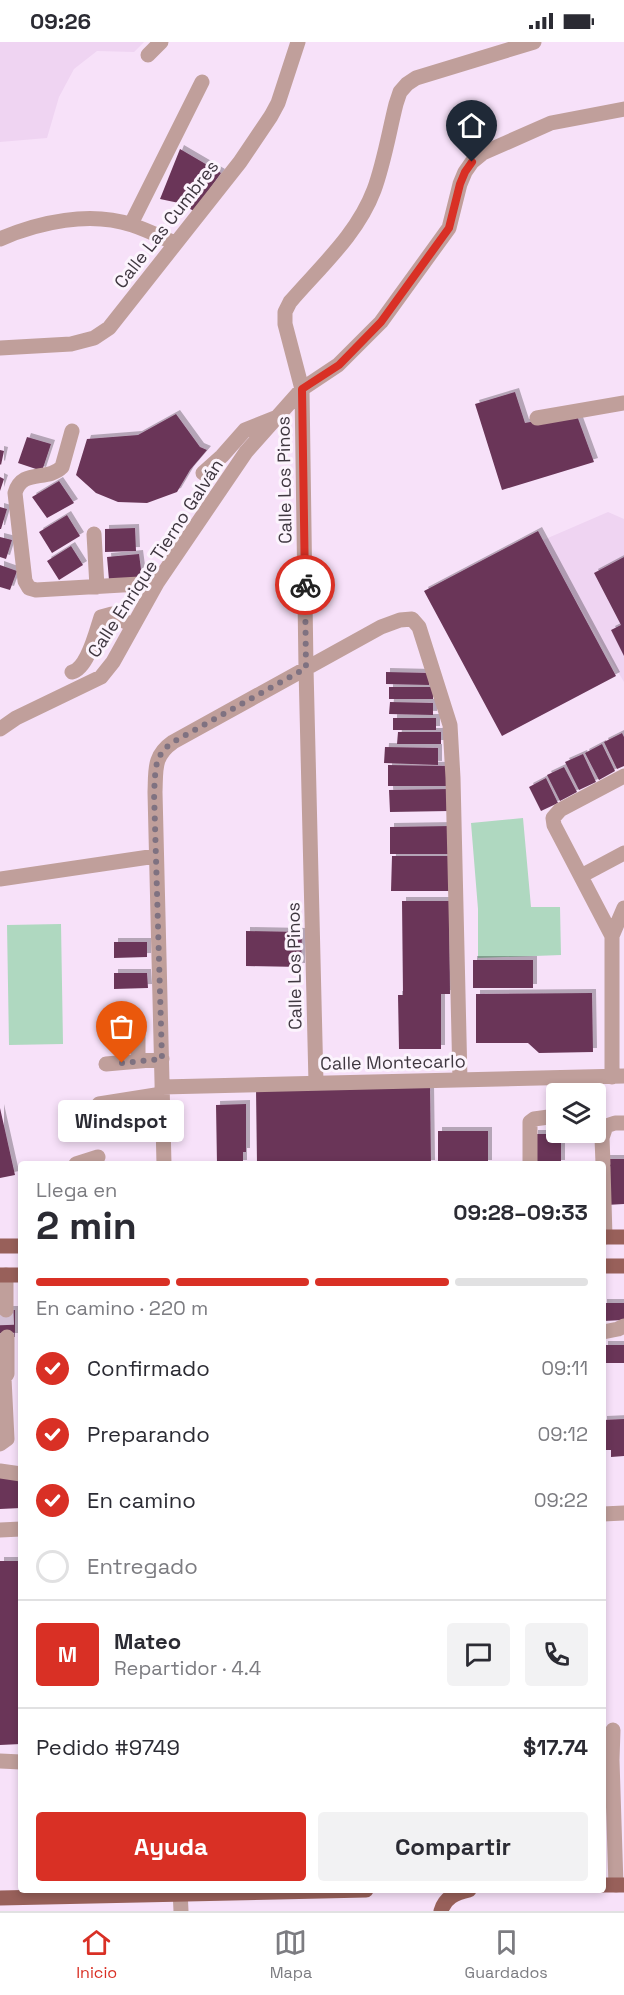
<!DOCTYPE html>
<html lang="es">
<meta charset="utf-8">
<style>
:root{--surface:#fff;--page:#f2f2f3;--text:#2b2b33;--muted:#7c7c81;--line:#e1e1e2;--accent:#d93025}
body{margin:0;font-family:"Space Grotesk",sans-serif;background:var(--page);color:var(--text);height:100vh;display:flex;flex-direction:column;font-size:22px;white-space:nowrap}
*{box-sizing:border-box;margin:0}
p{font-size:20px;color:var(--muted)}
.icon{flex:none;width:33px;height:33px;fill:none;stroke:currentColor;stroke-width:2;stroke-linecap:round;stroke-linejoin:round}
.map{position:relative;flex:1;overflow:hidden}
.side{position:absolute;left:18px;top:1119px;width:588px;height:732px;display:flex;flex-direction:column;background:var(--surface);border-radius:6px;box-shadow:0 3px 9px #0003}
.side>*{flex:none}
.tools{position:absolute;left:546px;top:1041px;display:grid;gap:12px}
.tools a{display:grid;place-items:center;width:60px;height:60px;border-radius:6px;background:var(--surface);box-shadow:0 3px 9px #0003;font-size:30px}
.pin{position:absolute;display:grid;place-items:center;width:51px;height:51px;color:#fff;margin:-62px -26px;border-radius:50% 50% 50% 0;rotate:-45deg;box-shadow:0 0 6px #0007}
.pin .icon{rotate:45deg}
.courier{position:absolute;display:grid;place-items:center;width:60px;height:60px;margin:-30px;border:4px solid #d93025;border-radius:50%;background:#fff;color:#222;box-shadow:0 2px 8px #0007}
.bubble{position:absolute;height:42px;border-radius:6px;background:var(--surface);box-shadow:0 3px 9px #0003;font-size:20px;font-weight:600;line-height:42px;text-align:center}
.head em{font-style:normal;font-weight:600}
.head div{display:flex;flex-direction:column-reverse}
.head{display:flex;align-items:center;justify-content:space-between;height:102px;padding:0 18px}
h1{font-size:39px;font-weight:600;line-height:45px}
.bar{display:grid;grid-template-columns:repeat(4,1fr);gap:9px 6px;align-content:center;height:72px;padding:0 18px}
.bar i{height:8px;border-radius:4px;background:var(--line)}
.bar .current{background:var(--accent)}
.bar p{grid-column:span 4}
.line{display:flex;align-items:center;gap:15px;padding:0 18px;border-top:2px solid var(--line)}
.line div{flex:1}
.round{display:grid;place-items:center;flex:none;width:63px;height:63px;border-radius:6px;background:var(--page)}
ol{padding:0 18px;list-style:none}
li{display:flex;align-items:center;gap:18px;height:66px}
li p{margin-inline-start:auto}
li .icon{padding:6px;border-radius:50%;background:var(--accent);color:#fff;stroke-width:4}
li:last-child{color:var(--muted)}
li i{width:33px;height:33px;border:3px solid var(--line);border-radius:50%}
.cta{display:flex;gap:12px;margin-top:auto;padding:12px 18px}
.cta a{flex:1;height:69px;border-radius:6px;background:var(--accent);color:#fff;font-size:24px;font-weight:600;line-height:69px;text-align:center}
.cta a+a{background:var(--page);color:var(--text)}
.status{display:flex;justify-content:space-between;align-items:center;height:42px;padding:0 30px;background:var(--surface);direction:ltr}
.status svg{height:16px;fill:currentColor}
.dock{display:flex;justify-content:space-around;align-items:center;height:84px;border-top:2px solid var(--line);background:var(--surface);font-size:16px;color:var(--muted)}
.dock a{display:grid;justify-items:center;gap:3px}
.dock .current{color:var(--accent)}
.map>svg:first-child{display:block}
.built{fill:#efd4f2}
.green{fill:#afd8c0}
.building{fill:#6a3658;filter:url(#shadow)}
.lines{fill:none;stroke-linecap:round;stroke-linejoin:round}
.minor-tunnel{stroke:#d2bfd4;stroke-width:15;stroke-dasharray:15 8;stroke-linecap:butt}
.minor{stroke:#c09f9b;stroke-width:15}
.major{stroke:#98605a;stroke-width:15}
.done{stroke:#7f7281;stroke-width:6;stroke-dasharray:0 10.8}
.route{stroke:#d93025;stroke-width:8}
.labels{text-anchor:middle;dominant-baseline:central;stroke-width:6;stroke-linejoin:round;paint-order:stroke}
.street-label{font-size:18px;fill:#3f3740;stroke:#fcf4fd}
</style>
<div class="status"><b>09:26</b><svg viewBox="0 0 49 12"><path d="M0 12V9h3v3zM5 12V6h3v6zM10 12V3h3v9zM15 12V0h3v12zM26 1h20v11H26zM47 4h2v5h-2z"/></svg></div>
<div class="map">
<svg width="624" height="1869" viewBox="0 0 624 1869">
<defs>
<filter id="shadow"><feDropShadow dx="4" dy="-4" stdDeviation="0" flood-color="#0004"/></filter>
</defs>
<rect width="100%" height="100%" fill="#f7e1f9"/>
<path class="built" d="M0 0H144L134 10 97 9 74 27 59 55 47 96 0 100Z
M608 470 624 477V640L541 499Z"/>
<path class="green" d="M523 776 531 865H560L561 913 478 916V867L471 781Z
M61 882 63 1002 9 1003 7 883Z"/>
<path class="building" d="M180 107 221 131 194 169 179 161 160 157Z
M515 350 525 381 576 371 594 420 502 448 475 362Z
M176 372 200 405 207 408 190 428 177 450 147 461 118 460 96 451 76 433 87 397 138 393Z
M27 395 51 402 42 429 18 421Z
M0 408 4 409 1 423 0 422Z
M0 435 4 437 0 449Z
M59 439 74 461 47 476 32 455Z
M0 465 7 467 1 487H0Z
M67 473 80 494 52 511 39 490Z
M135 486 136 509 105 510V487Z
M538 489 616 634 502 694 424 549Z
M0 495 12 498 6 517 0 515Z
M71 504 83 523 59 538 47 519Z
M139 512 142 535 109 538 107 515Z
M624 515V614L611 588 621 583 594 531Z
M0 523 17 529 10 548 0 545Z
M386 630 429 631V643L386 642Z
M389 645H433V657H389Z
M390 660 433 661V673L389 672Z
M393 676H436V688H393Z
M398 690H441V702H397Z
M622 691 624 695V724L617 727 604 700Z
M602 702 615 729 599 738 585 711Z
M385 705 438 706V723L384 721Z
M583 712 596 740 579 748 565 720Z
M388 723 447 724V744H388Z
M564 725 577 750 560 759 547 733Z
M546 736 558 761 541 769 529 745Z
M449 747V769L390 770 389 748Z
M450 784V812H390V785Z
M392 814H451V849H391Z
M402 859H449L450 952H441V1007H399L398 953H403Z
M246 889 302 890 301 925 246 924Z
M114 900H147V915L114 916Z
M473 918H533V946H473Z
M114 931H147L148 946 114 947Z
M592 951 593 1010 539 1011 528 1001H476V952Z
M430 1045 431 1122H257L256 1047Z
M246 1062V1110H243V1122H217L216 1063Z
M0 1066 15 1133 0 1136Z
M438 1089H488V1122H438Z
M534 1092H561V1122H534Z
M606 1117H624V1162L606 1163Z
M603 1261H624V1278L603 1279Z
M0 1268H15V1295H0Z
M604 1303H624V1321H604Z
M624 1377V1414L611 1415V1408H603V1378Z
M0 1432 21 1434V1466L0 1467Z
M0 1519H21V1702L0 1703Z"/>
<g class="lines">
<path class="minor-tunnel" d="M6 1268 7 1295"/>
<path class="minor" d="M148 13 161 0
M131 182 202 40
M0 197C39 180 90 169 132 183 147 188 161 195 175 201
M0 306 71 302 94 296 109 286 240 120 271 74 278 61 298 0
M537 376 624 361
M72 389 62 425C47 440 22 426 15 451L25 539 29 546 36 548 157 541
M203 431 222 414 245 388 275 376
M94 492 97 545
M72 630C88 626 96 590 101 575L112 572 133 584
M0 687 16 676 101 635 113 620 157 541 246 410 302 347 338 323 381 280 449 186 460 142 465 130 472 120 483 111 551 81 624 67
M581 834 624 811
M0 837 156 814
M612 894 624 866
M138 991V1019
M106 1022 162 1017
M612 1035V894L554 783 553 776 560 768 624 734
M316 1041 306 626 302 347 285 282V270L290 260C320 225 357 193 374 148 384 121 389 90 396 62L400 50 407 42 416 36 534 0
M162 1045 624 1034
M99 1062 162 1052
M76 1122 98 1115
M164 1122 155 750C156 728 153 714 173 700L381 585 400 578 412 577 419 585 450 683 453 736 460 1038
M530 1122V1080L534 1077 556 1074
M603 1122 602 1096 606 1084 615 1081H624
M603 1125 605 1195
M6 1233V1268
M603 1290 618 1287 624 1284
M0 1336H4L7 1332V1295
M0 1402 7 1397 4 1336
M0 1429 21 1432
M603 1472 624 1471
M0 1488 21 1487
M612 1718 613 1688
M0 1719 21 1720
M603 1719 612 1718 616 1843
M180 1848 181 1869"/>
<path class="major" d="M603 1195H624
M0 1204H21
M603 1224H624
M0 1233H21
M603 1843H624
M0 1856 366 1848
M441 1869C445 1855 456 1851 469 1848"/>
</g>
<g class="lines">
<path class="done" d="M122 1021 162 1017 154 750C156 728 153 714 173 700L306 626 305 543"/>
<path class="route" d="M305 543 302 347 339 323 381 280 449 186 460 142 465 130 472 120"/>
</g>
<g class="labels">
<g class="street-label">
<text transform="translate(166 182) rotate(-52)">Calle Las Cumbres</text>
<text transform="translate(284 438) rotate(-91)">Calle Los Pinos</text>
<text transform="translate(155 516) rotate(-57)">Calle Enrique Tierno Galván</text>
<text transform="translate(294 924) rotate(-91)">Calle Los Pinos</text>
<text transform="translate(393 1020) rotate(-1)">Calle Montecarlo</text>
</g>
</g>
</svg>
<div class="tools">
<a><svg class="icon" aria-label="layers" viewBox="0 0 24 24"><path d="M12 4l9 5-9 5-9-5zM3 14l9 5 9-5"/></svg></a>
</div>
<div class="pin" style="left:122px;top:1021px;background:#ea580c"><svg class="icon" aria-label="bag" viewBox="0 0 24 24"><path d="M5 8h14l-1 12H6zM9 8a3 3 0 0 1 6 0"/></svg></div>
<div class="pin" style="left:472px;top:120px;background:#1f2937"><svg class="icon" aria-label="home" viewBox="0 0 24 24"><path d="M3 11l9-7 9 7M6 9v11h12V9"/></svg></div>
<div class="courier" style="left:305px;top:543px"><svg class="icon" aria-label="bike" viewBox="0 0 24 24"><circle cx="6" cy="16" r="4"/><circle cx="18" cy="16" r="4"/><path d="M6 16l4-8h5l3 8M10 8l3 8H6M13 5h3"/></svg></div>
<div class="bubble" style="left:58px;top:1058px;width:126px">Windspot</div>
<section class="side">
<div class="head"><div><h1>2 min</h1><p>Llega en</p></div><em>09:28–09:33</em></div>
<div class="bar"><i class="current"></i><i class="current"></i><i class="current"></i><i></i><p>En camino · 220 m</p></div>
<ol>
<li><svg class="icon" aria-label="check" viewBox="0 0 24 24"><path d="M5 12l5 5 9-10"/></svg>Confirmado<p>09:11</p></li>
<li><svg class="icon" aria-label="check" viewBox="0 0 24 24"><path d="M5 12l5 5 9-10"/></svg>Preparando<p>09:12</p></li>
<li><svg class="icon" aria-label="check" viewBox="0 0 24 24"><path d="M5 12l5 5 9-10"/></svg>En camino<p>09:22</p></li>
<li><i></i>Entregado</li>
</ol>
<div class="line" style="height:108px"><b class="round" style="background:var(--accent);color:#fff">M</b><div><b>Mateo</b><p>Repartidor · 4.4</p></div><a class="round"><svg class="icon" aria-label="chat" viewBox="0 0 24 24"><path d="M4 5h16v11H9l-5 4z"/></svg></a><a class="round"><svg class="icon" aria-label="phone" viewBox="0 0 24 24"><path d="M5 4h4l2 5-3 2q2 4 5 5l2-3 5 2v4C11 20 4 13 5 4z"/></svg></a></div>
<div class="line" style="height:78px"><div>Pedido #9749</div><b>$17.74</b></div>
<div class="cta"><a>Ayuda</a><a>Compartir</a></div>
</section>
</div>
<nav class="dock">
<a class="current"><svg class="icon" aria-label="home" viewBox="0 0 24 24"><path d="M3 11l9-7 9 7M6 9v11h12V9"/></svg>Inicio</a>
<a><svg class="icon" aria-label="map" viewBox="0 0 24 24"><path d="M3 6l6-2 6 2 6-2v14l-6 2-6-2-6 2zM9 4v14M15 6v14"/></svg>Mapa</a>
<a><svg class="icon" aria-label="saved" viewBox="0 0 24 24"><path d="M7 4h10v16l-5-4-5 4z"/></svg>Guardados</a>
</nav>
